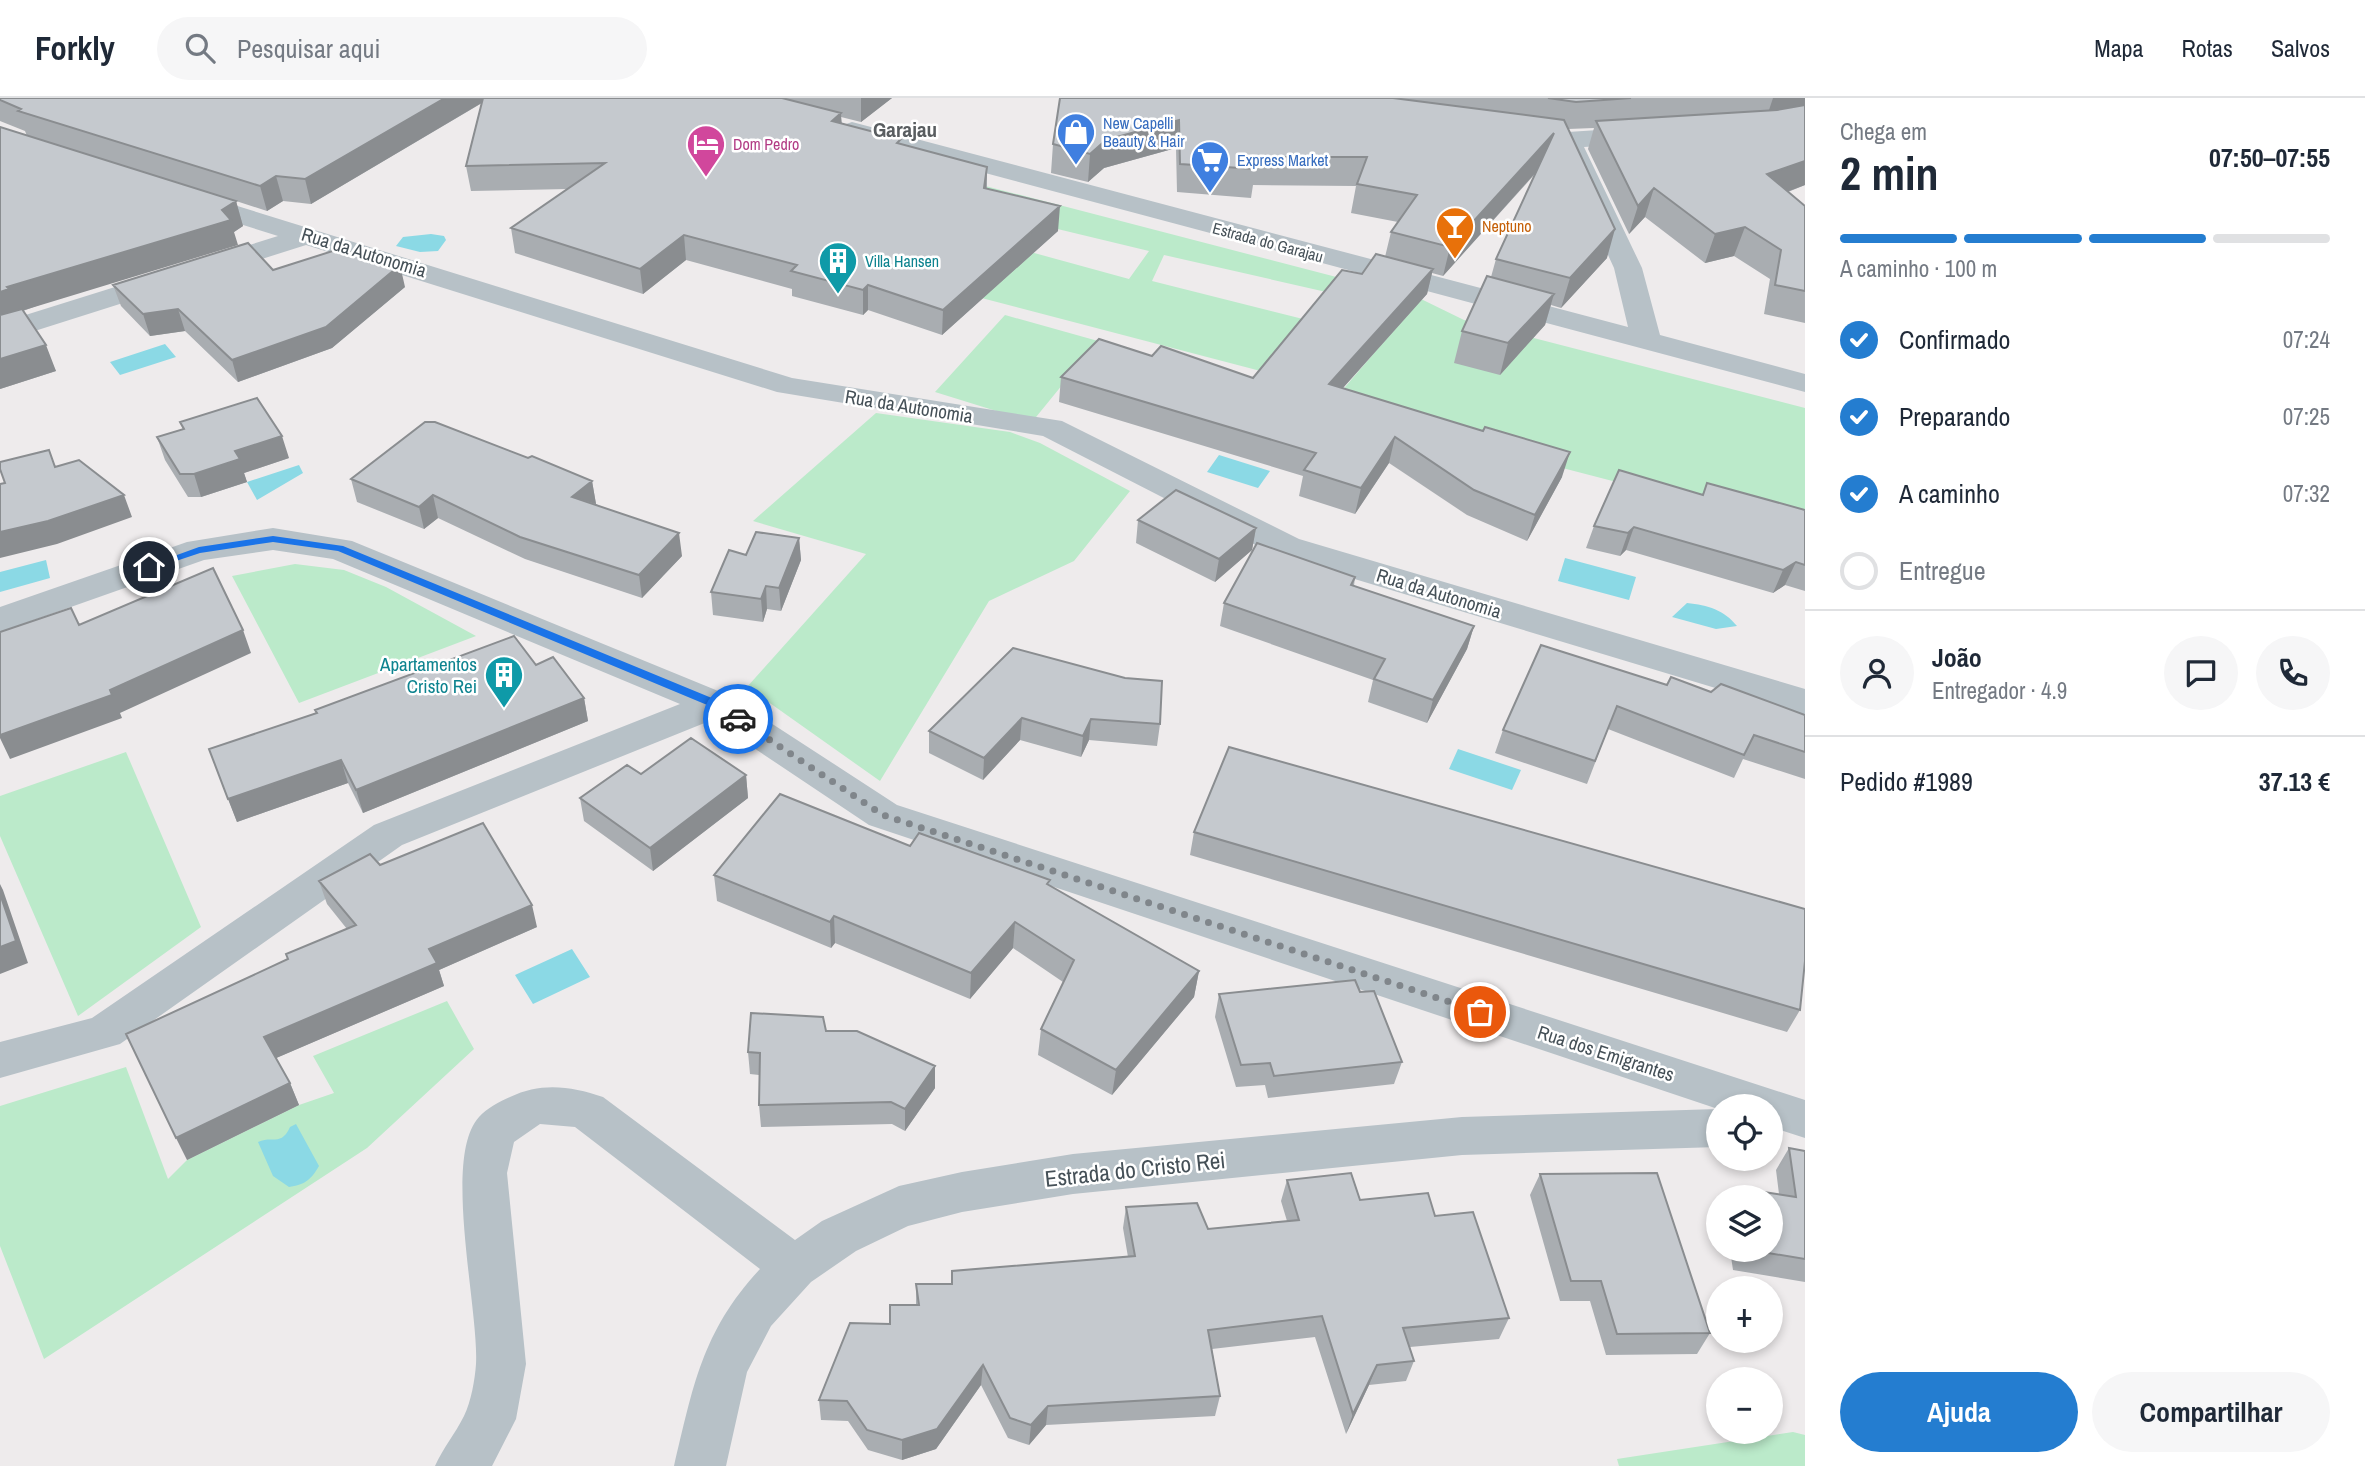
<!DOCTYPE html>
<html lang="pt">
<meta charset="utf-8">
<style>
:root{--surface:#fff;--page:#f6f6f7;--text:#1f2937;--muted:#747a83;--line:#e0e1e3;--accent:#247dd0}
body{margin:0;font-family:"Archivo Narrow",sans-serif;background:var(--page);color:var(--text);height:100vh;display:flex;flex-direction:column;font-size:26px;white-space:nowrap}
*{box-sizing:border-box;margin:0}
p{font-size:23px;color:var(--muted)}
.icon{flex:none;width:38px;height:38px;fill:none;stroke:currentColor;stroke-width:2;stroke-linecap:round;stroke-linejoin:round}
.map{position:relative;flex:1;overflow:hidden}
.side{display:flex;flex-direction:column;background:var(--surface);width:560px}
.side>*{flex:none}
.fabs{position:absolute;left:1706px;top:996px;display:grid;gap:14px}
.fabs a{display:grid;place-items:center;width:77px;height:77px;border-radius:50%;background:var(--surface);box-shadow:0 4px 10px #0003;font-size:35px}
.pin{position:absolute;display:grid;place-items:center;width:60px;height:60px;color:#fff;margin:-30px;border:4px solid #fff;border-radius:50%;box-shadow:0 2px 7px #0007}
.courier{position:absolute;display:grid;place-items:center;width:70px;height:70px;margin:-35px;border:5px solid #1a73e8;border-radius:50%;background:#fff;color:#222;box-shadow:0 2px 9px #0007}
.summary em{font-style:normal;font-weight:800}
.summary div{display:flex;flex-direction:column-reverse}
.summary{display:flex;align-items:center;justify-content:space-between;height:119px;padding:0 35px}
h1{font-size:46px;font-weight:800;line-height:52px}
.bar{display:grid;grid-template-columns:repeat(4,1fr);gap:10px 7px;align-content:center;height:84px;padding:0 35px}
.bar i{height:9px;border-radius:5px;background:var(--line)}
.bar .selected{background:var(--accent)}
.bar p{grid-column:span 4}
.line{display:flex;align-items:center;gap:18px;padding:0 35px;border-top:2px solid var(--line)}
.line div{flex:1}
.round{display:grid;place-items:center;flex:none;width:74px;height:74px;border-radius:37px;background:var(--page)}
ol{padding:0 35px;list-style:none}
li{display:flex;align-items:center;gap:21px;height:77px}
li p{margin-inline-start:auto}
li .icon{padding:7px;border-radius:50%;background:var(--accent);color:#fff;stroke-width:4}
li:last-child{color:var(--muted)}
li i{width:38px;height:38px;border:4px solid var(--line);border-radius:50%}
.button{display:flex;gap:14px;margin-top:auto;padding:14px 35px}
.button a{flex:1;height:80px;border-radius:42px;background:var(--accent);color:#fff;font-size:28px;font-weight:800;line-height:80px;text-align:center}
.button a+a{background:var(--page);color:var(--text)}
header{display:flex;align-items:center;gap:42px;box-sizing:border-box;height:98px;padding:0 35px;background:var(--surface);border-bottom:2px solid var(--line)}
header strong{font-size:33px}
nav{display:flex;gap:38px;margin-inline-start:auto;font-size:24px}
.search{width:490px;height:63px;background:var(--page);display:flex;align-items:center;gap:18px;box-sizing:border-box;padding:0 24px;border-radius:38px;color:var(--muted);font-size:26px}
main{display:flex;flex:1;min-height:0}
.map>svg:first-child{display:block}
.green{fill:#bbeaca}
.water{fill:#8bd9e5}
.lines{fill:none;stroke-linecap:round;stroke-linejoin:round}
.minor{fill:#b7c1c7;fill-rule:evenodd}
.wall{fill:#a9adb1}
.shaded-wall{fill:#8a8d90}
.building{fill:#c5c9ce;stroke:#8a8d90;stroke-width:2}
.route{fill:#1a73e8}
.done{stroke:#80868b;stroke-width:7;stroke-dasharray:0 12.6}
.labels{text-anchor:middle;dominant-baseline:central;stroke-width:5;stroke-linejoin:round;paint-order:stroke}
.far-shop-label{font-size:16px;fill:#366cbe;stroke:#fff;text-anchor:start}
.far-hotel-label{font-size:16px;fill:#b23c85;stroke:#fff;text-anchor:start}
.far-food-label{font-size:16px;fill:#c56008;stroke:#fff;text-anchor:start}
.far-street-label{font-size:16px;fill:#455057;stroke:#fff}
.far-culture-label{font-size:16px;fill:#0d838f;stroke:#fff;text-anchor:start}
.street-label{font-size:19px;fill:#455057;stroke:#fff}
.culture-label{font-size:19px;fill:#0d838f;stroke:#fff;text-anchor:end}
.far-district-label{font-size:21px;font-weight:bold;fill:#595d60;stroke:#fff}
.near-street-label{font-size:23px;fill:#455057;stroke:#fff}
</style>
<header>
<strong>Forkly</strong>
<div class="search"><svg class="icon" aria-label="search" viewBox="0 0 24 24"><circle cx="10" cy="10" r="6"/><path d="M15 15l6 6"/></svg>Pesquisar aqui</div>
<nav><a>Mapa</a><a>Rotas</a><a>Salvos</a></nav>
</header>
<main>
<div class="map">
<svg width="1805" height="1368" viewBox="0 0 1805 1368">
<rect width="100%" height="100%" fill="#eeebec"/>
<path class="green" d="M901 66 1421 201 1464 222 1805 310V433L1328 309 1410 213 1164 157 1152 183 1315 224 1272 276 809 155 863 108 1129 181 1149 153 1004 118Z
M1005 217 1098 243 1032 324 935 294Z
M876 315 1010 334 1040 345 1130 393 1074 463 989 503 880 683 747 589 866 456 753 423Z
M295 466 344 472 386 489 476 538 299 605 232 478Z
M126 654 201 829 78 918 0 738V698Z
M447 903 474 951 367 1050 44 1261 0 1148V1008L126 969 168 1081 187 1062 299 1007 334 995 313 958Z
M1793 1334 1805 1337V1368H1619L1617 1361Z"/>
<path class="water" d="M431 136 444 138 446 142 438 153 420 154 396 148 403 139Z
M165 246 176 259 120 277 110 264Z
M1219 357 1270 373 1258 390 1207 374Z
M299 367 303 375 257 402 247 384Z
M1565 460 1636 479 1629 502 1558 483Z
M46 462 50 480 0 494V474Z
M1687 505C1708 507 1724 512 1737 528L1716 531 1672 519Z
M1458 651 1521 672 1512 692 1449 671Z
M572 851 590 879 533 906 515 877Z
M296 1026 319 1068C311 1082 304 1087 289 1089L273 1078 258 1044C272 1037 281 1049 290 1029Z"/>
<g class="lines">
<path class="minor" d="M852 24 1628 229 1614 170 1555 42 1559 37 1568 34 1644 29 1653 32 1657 37 1653 42 1644 45 1584 49 1642 170 1660 237 1805 276V294L843 37 839 32 843 27Z
M189 93 792 280 1062 323 1299 441 1805 591V617L1275 457 1043 338 777 294 306 147 0 244V225L278 138 179 107 176 101 179 95Z
M273 430 352 443 728 597 897 707 1805 1002V1040L1771 1029V1008H1718V1049L1462 1057 1073 1096 962 1114 908 1128 856 1153 811 1184 771 1228 747 1274 726 1368H674C693 1289 702 1233 760 1171L575 1029 540 1026 514 1044 507 1075 526 1266 516 1321 492 1368H435C443 1350 455 1336 464 1318 471 1304 475 1281 476 1266 479 1211 442 1059 479 1019 486 1011 500 1003 510 999 541 984 571 988 603 999L795 1142 822 1123 899 1088 962 1074 1073 1056 1462 1019 1718 1011 869 727 712 622 402 747 120 946 0 980V944L92 920 374 727 680 606 333 461 273 452 204 462 0 534V509L187 444Z"/>
</g>
<path class="wall" d="M0 0H892L861 24 841 19 842 26 901 46 987 69V91L1058 133 942 237 868 212 863 217 792 198V191L686 162 643 196 515 155 511 130 568 91 471 93 466 68 482 5 311 106 283 103 267 113 236 103 243 128 234 134 23 213 56 273 0 291 27 38 25 33 0 23Z
M1060 0H1805V87L1788 94 1805 108V225L1764 216 1770 181 1734 158 1705 165 1645 119 1629 136 1588 51 1594 30 1568 31 1607 160 1561 210 1551 207 1545 227 1500 277 1454 265 1462 233 1491 179 1496 161 1535 76 1443 178 1432 175 1427 196 1343 290 1562 379 1527 443 1467 417 1389 365 1355 416 1299 398 1303 378 1059 304 1061 279 1152 258 1253 280 1362 176 1385 159 1391 134 1398 124 1351 115 1356 88 1253 87 1251 100 1177 94 1176 50 1104 70 1088 84 1051 75 1053 46Z
M273 172 405 189 332 250 238 284 185 233 150 238 121 208 113 187Z
M180 324 289 360 244 375 247 384 201 399H188L165 362 157 339 183 331Z
M351 381 592 383 596 406 682 458 642 500 525 461 438 420 424 431 357 404Z
M1703 397 1805 412V493L1785 487 1773 495 1626 452 1620 458 1586 450 1594 428Z
M1138 422 1256 430 1252 452 1215 484 1136 445Z
M799 440 801 462 781 513 767 511 763 524 713 517 711 494 746 457Z
M1355 479 1354 488 1474 528 1467 551 1427 625 1368 604 1373 582 1220 528 1224 505Z
M1013 550 1160 626 1157 648 1089 642 1081 659 1020 642 983 682 929 655V633Z
M536 567 584 600 588 623 363 715 348 685 237 724 209 651Z
M1667 587 1711 594 1805 617V681L1743 661 1734 680 1608 631 1587 686 1495 655 1503 632Z
M641 676 746 677 748 700 653 773 584 723 580 700Z
M1194 734 1800 912 1787 934 1190 757Z
M910 748 1050 788 1199 873 1194 899 1112 997 1038 957 1041 931 1063 884 1013 850 970 901 835 845 831 850 717 803 714 777Z
M380 767 537 829 439 872 444 888 276 960 290 985 299 1007 187 1062 288 861 347 831 327 806 319 783Z
M1360 894 1402 964 1394 986 1268 1000 1265 987 1236 989 1215 919 1219 896Z
M826 933 935 968V990L905 1033 892 1026 761 1029 759 1007V977L750 976 748 954Z
M1789 1050 1805 1053V1184L1733 1172 1730 1152H1771V1099H1732L1738 1090 1779 1096 1776 1072Z
M1540 1076 1710 1235 1697 1256 1606 1257 1590 1203H1560L1530 1097Z
M1287 1082 1360 1102 1435 1118 1509 1220 1499 1241 1410 1249 1414 1263 1406 1283 1369 1287 1346 1336 1315 1239 1212 1251 1220 1298 1215 1318 1046 1327 1029 1347 1008 1340 981 1287 936 1351 902 1362 868 1352 848 1323 821 1322 819 1302 890 1226 916 1207V1186H952V1173L1128 1159 1123 1130 1126 1109 1208 1131 1287 1123 1281 1103Z"/>
<path class="shaded-wall" d="M445 0H490L311 106 305 81Z
M861 0H892L861 24Z
M1773 0H1805V8L1767 18Z
M841 15 842 40 832 23Z
M1179 22 1176 50 1104 70 1088 84 1090 56 1106 42Z
M1554 35 1546 63 1443 178 1450 149Z
M1805 63V87L1757 105 1767 76Z
M987 69 986 93 984 90Z
M276 78 283 103 267 113 260 88Z
M1654 90 1645 119 1629 136 1638 108Z
M236 103 243 128 234 134 238 147 18 214 0 223V194L7 189 222 112Z
M1060 108 1058 133 942 237 943 212Z
M1745 129 1734 158 1705 165 1715 136Z
M1615 131 1607 160 1561 210 1570 180Z
M684 137 686 162 643 196 640 171Z
M400 167 405 189 332 250 238 284 232 262Z
M1433 171 1427 196 1324 311 1329 286Z
M868 187V212L863 217V192Z
M1554 196 1545 227 1500 277 1508 245Z
M178 211 185 233 150 238 143 216Z
M46 247 56 273 0 291V261Z
M282 338 289 360 244 375 247 384 201 399 194 376 235 353Z
M1395 339 1389 365 1355 416 1361 390Z
M1570 354 1562 379 1527 443 1535 417Z
M592 383 596 406 572 399Z
M124 397 132 419 57 446 0 460V434Z
M433 397 438 420 424 431 419 409Z
M1634 429 1626 452 1620 458 1628 435Z
M1256 430 1252 452 1215 484 1219 461Z
M679 435 682 458 642 500 639 477Z
M799 440 801 462 781 513 779 490Z
M1796 464 1785 487 1773 495 1783 472Z
M766 488 767 511 763 524 761 501Z
M1474 528 1467 551 1427 625 1433 602Z
M243 532 251 555 120 615 122 620 10 661 0 640V637L110 592Z
M584 600 588 623 363 715 356 692Z
M1022 620 1020 642 983 682 984 660Z
M1091 621 1089 642 1081 659 1083 638Z
M341 662 348 685 237 724 228 701Z
M746 677 748 700 653 773 650 750Z
M0 786 3 792 28 865 0 876Z
M532 807 537 829 439 872 444 888 274 961 264 939 429 851Z
M834 818 835 845 831 850 830 824Z
M1015 824 1013 850 970 901 971 875Z
M1199 873 1194 899 1112 997 1116 972Z
M935 968V990L905 1033V1011Z
M290 985 299 1007 187 1062 176 1040Z
M983 1267 981 1287 936 1351 902 1362V1342Z
M1377 1267 1369 1287 1346 1336 1353 1316Z
M1048 1308 1046 1327 1029 1347 1031 1327Z"/>
<path class="building" d="M0 0H445L305 81 276 78 260 88 18 13 21 11 0 2Z
M483 0H782L841 15 832 23 901 41 897 45 987 69 984 90 1060 108 943 212 868 187 863 192 791 173 797 167 684 137 640 171 511 130 605 65 466 68Z
M1060 0H1393L1564 22 1615 131 1570 180 1496 161 1554 35 1450 149 1391 134 1417 97 1357 86 1367 59H1256L1255 71 1180 66 1179 22 1106 42 1090 56 1053 46Z
M1548 0H1631L1576 4Z
M1805 7V63L1767 76 1805 108V193L1775 187 1781 152 1745 129 1715 136 1654 90 1638 108 1596 23 1777 12Z
M0 29 236 103 222 112 231 122 7 189 9 191 0 194Z
M248 145 273 172 339 151 400 167 326 229 232 262 178 211 143 216 113 187Z
M1376 156 1433 171 1329 286 1483 333 1485 329 1570 354 1535 417 1474 392 1395 339 1361 390 1304 372 1316 355 1061 279 1099 241 1152 258 1161 248 1253 280 1342 172 1362 176Z
M1487 178 1554 196 1508 245 1462 233Z
M22 211 46 247 0 261V217Z
M257 300 282 338 235 353 240 361 194 376H180L157 339 184 331 180 324Z
M425 324H435L528 360 532 358 592 383 572 399 679 435 639 477 520 439 433 397 419 409 351 381Z
M49 352 55 369 79 362 124 397 48 423 0 434V386L5 385 0 371V364Z
M1619 372 1703 397 1707 385 1805 412V467L1796 464 1783 472 1634 429 1628 435 1594 428Z
M1176 392 1256 430 1219 461 1138 422Z
M756 434 799 440 779 490 766 488 761 501 711 494 729 452 746 457Z
M1257 445 1355 479 1351 487 1474 528 1433 602 1374 581 1385 561 1224 505Z
M213 470 243 532 110 592 112 597 0 637V534L71 510 79 527Z
M514 538 536 567 553 559 584 600 356 692 341 662 228 701 209 651 317 615 315 612Z
M1541 547 1667 587 1671 579 1711 594 1721 586 1805 617V654L1754 637 1744 657 1617 608 1595 663 1503 632Z
M1013 550 1125 580 1162 583 1160 626 1091 621 1083 638 1022 620 984 660 929 633Z
M691 640 746 677 650 750 580 700 627 667 641 676Z
M1229 649 1805 811V863L1800 912 1194 734Z
M780 696 910 748 919 735 1050 782 1047 786 1199 873 1116 972 1041 931 1074 862 1015 824 971 875 834 818 830 824 714 777Z
M483 725 532 807 429 851 437 865 264 939 290 985 176 1040 126 936 288 861 286 856 356 827 319 783 370 756 380 767Z
M0 796 16 843 0 849Z
M1355 882 1360 894 1374 893 1402 964 1274 978 1270 965 1241 967 1219 896Z
M751 915 823 919 826 933H857L935 968 905 1011 891 1004 759 1007 760 955 748 954Z
M1789 1050 1805 1053V1161L1750 1152H1771V1099H1739L1738 1090 1796 1099Z
M1351 1075 1360 1102 1428 1095 1435 1118 1473 1114 1509 1220 1403 1230 1414 1263 1377 1267 1353 1316 1322 1218 1208 1232 1220 1298 1048 1308 1031 1327 1010 1320 983 1267 937 1331 902 1342 867 1332 847 1303 819 1302 850 1225 890 1226V1207H919L916 1186H952V1173L1135 1158 1126 1109 1197 1105 1208 1131 1299 1122 1287 1082Z
M1657 1075 1710 1235 1617 1236 1601 1183H1571L1540 1076Z"/>
<path class="route" d="M273 438 343 448 719 603 743 621 738 625 734 624 712 609 338 453 273 444 200 455 149 472 144 469 199 449Z"/>
<g class="lines">
<path class="done" d="M738 621 883 717 1480 914"/>
</g>
<defs>
<g id="shop-pin" transform="scale(2.0125)"><path d="M0 17L-7.5 6A9.5 9.5 0 1 1 7.5 6Z" fill="#3f7fe0" stroke="#fff"/><path d="M-5-2.5h2.3a2.7 3.5 0 0 1 5.4 0H5L5.5 6h-11ZM-1.5-2.5h3a1.5 2.3 0 0 0-3 0Z" fill="#fff"/></g>
<g id="hotel-pin" transform="scale(2.0125)"><path d="M0 17L-7.5 6A9.5 9.5 0 1 1 7.5 6Z" fill="#d1479c" stroke="#fff"/><path d="M-6-4.5h1.5V1H6V5H4.5V3h-9V5H-6ZM-4 0a1.8 1.8 0 1 1 3.6 0ZM.5 0V-2.5h3Q6-2.5 6 0Z" fill="#fff"/></g>
<g id="supermarket-pin" transform="scale(2.0125)"><path d="M0 17L-7.5 6A9.5 9.5 0 1 1 7.5 6Z" fill="#3f7fe0" stroke="#fff"/><path d="M-6-5.5h2.5l.6 2H6L4.5 2H-2.5L-4.4-4H-6ZM-1.5 3.2a1.3 1.3 0 1 0 .1 0ZM3 3.2a1.3 1.3 0 1 0 .1 0Z" fill="#fff"/></g>
<g id="bar-pin" transform="scale(2.0125)"><path d="M0 17L-7.5 6A9.5 9.5 0 1 1 7.5 6Z" fill="#e8710a" stroke="#fff"/><path d="M-6-5H6L.8 .8V4.5H3.5V6h-7V4.5H-.8V.8Z" fill="#fff"/></g>
<g id="building-pin" transform="scale(2.0125)"><path d="M0 17L-7.5 6A9.5 9.5 0 1 1 7.5 6Z" fill="#0f9aa8" stroke="#fff"/><path d="M-4-6H4V6H1V3H-1V6H-4ZM-2.5-4.3h1.7v1.8h-1.7ZM.8-4.3h1.7v1.8H.8ZM-2.5-1h1.7V.8h-1.7ZM.8-1h1.7V.8H.8Z" fill="#fff"/></g>
</defs>
<g fill-rule="evenodd">
<use href="#shop-pin" x="1076" y="34"/>
<use href="#hotel-pin" x="706" y="46"/>
<use href="#supermarket-pin" x="1210" y="62"/>
<use href="#bar-pin" x="1455" y="128"/>
<use href="#building-pin" x="838" y="163"/>
<use href="#building-pin" x="504" y="577"/>
</g>
<g class="labels">
<g class="far-shop-label">
<text x="1103" y="25">New Capelli<tspan x="1103" dy="18">Beauty &amp; Hair</tspan></text>
<text x="1237" y="62">Express Market</text>
</g>
<g class="far-hotel-label">
<text x="733" y="46">Dom Pedro</text>
</g>
<g class="far-food-label">
<text x="1482" y="128">Neptuno</text>
</g>
<g class="far-street-label">
<text transform="translate(1268 144) rotate(15)">Estrada do Garajau</text>
</g>
<g class="far-culture-label">
<text x="865" y="163">Villa Hansen</text>
</g>
<g class="street-label">
<text transform="translate(364 154) rotate(17)">Rua da Autonomia</text>
<text transform="translate(909 308) rotate(9)">Rua da Autonomia</text>
<text transform="translate(1439 495) rotate(17)">Rua da Autonomia</text>
<text transform="translate(1606 955) rotate(18)">Rua dos Emigrantes</text>
</g>
<g class="culture-label">
<text x="477" y="566">Apartamentos<tspan x="477" dy="22">Cristo Rei</tspan></text>
</g>
<g class="far-district-label">
<text x="905" y="31">Garajau</text>
</g>
<g class="near-street-label">
<text transform="translate(1135 1071) rotate(-6)">Estrada do Cristo Rei</text>
</g>
</g>
</svg>
<div class="fabs">
<a><svg class="icon" aria-label="locate" viewBox="0 0 24 24"><circle cx="12" cy="12" r="6"/><path d="M12 2v4M12 18v4M2 12h4M18 12h4"/></svg></a>
<a><svg class="icon" aria-label="layers" viewBox="0 0 24 24"><path d="M12 4l9 5-9 5-9-5zM3 14l9 5 9-5"/></svg></a>
<a>+</a>
<a>−</a>
</div>
<div class="pin" style="left:1480px;top:914px;background:#ea580c"><svg class="icon" aria-label="bag" viewBox="0 0 24 24"><path d="M5 8h14l-1 12H6zM9 8a3 3 0 0 1 6 0"/></svg></div>
<div class="pin" style="left:149px;top:469px;background:#1f2937"><svg class="icon" aria-label="home" viewBox="0 0 24 24"><path d="M3 11l9-7 9 7M6 9v11h12V9"/></svg></div>
<div class="courier" style="left:738px;top:621px"><svg class="icon" aria-label="car" viewBox="0 0 24 24"><path d="M5 17H2v-5l4-1 3-4h7l3 4 3 1v5h-3M9 17h6M6 11h13"/><circle cx="7" cy="17" r="2"/><circle cx="17" cy="17" r="2"/></svg></div>
</div>
<section class="side">
<div class="summary"><div><h1>2 min</h1><p>Chega em</p></div><em>07:50–07:55</em></div>
<div class="bar"><i class="selected"></i><i class="selected"></i><i class="selected"></i><i></i><p>A caminho · 100 m</p></div>
<ol>
<li><svg class="icon" aria-label="check" viewBox="0 0 24 24"><path d="M5 12l5 5 9-10"/></svg>Confirmado<p>07:24</p></li>
<li><svg class="icon" aria-label="check" viewBox="0 0 24 24"><path d="M5 12l5 5 9-10"/></svg>Preparando<p>07:25</p></li>
<li><svg class="icon" aria-label="check" viewBox="0 0 24 24"><path d="M5 12l5 5 9-10"/></svg>A caminho<p>07:32</p></li>
<li><i></i>Entregue</li>
</ol>
<div class="line" style="height:126px"><a class="round"><svg class="icon" aria-label="person" viewBox="0 0 24 24"><circle cx="12" cy="8" r="4"/><path d="M4 21q1-7 8-7t8 7"/></svg></a><div><b>João</b><p>Entregador · 4.9</p></div><a class="round"><svg class="icon" aria-label="chat" viewBox="0 0 24 24"><path d="M4 5h16v11H9l-5 4z"/></svg></a><a class="round"><svg class="icon" aria-label="phone" viewBox="0 0 24 24"><path d="M5 4h4l2 5-3 2q2 4 5 5l2-3 5 2v4C11 20 4 13 5 4z"/></svg></a></div>
<div class="line" style="height:91px"><div>Pedido #1989</div><b>37.13 €</b></div>
<div class="button"><a>Ajuda</a><a>Compartilhar</a></div>
</section>
</main>
